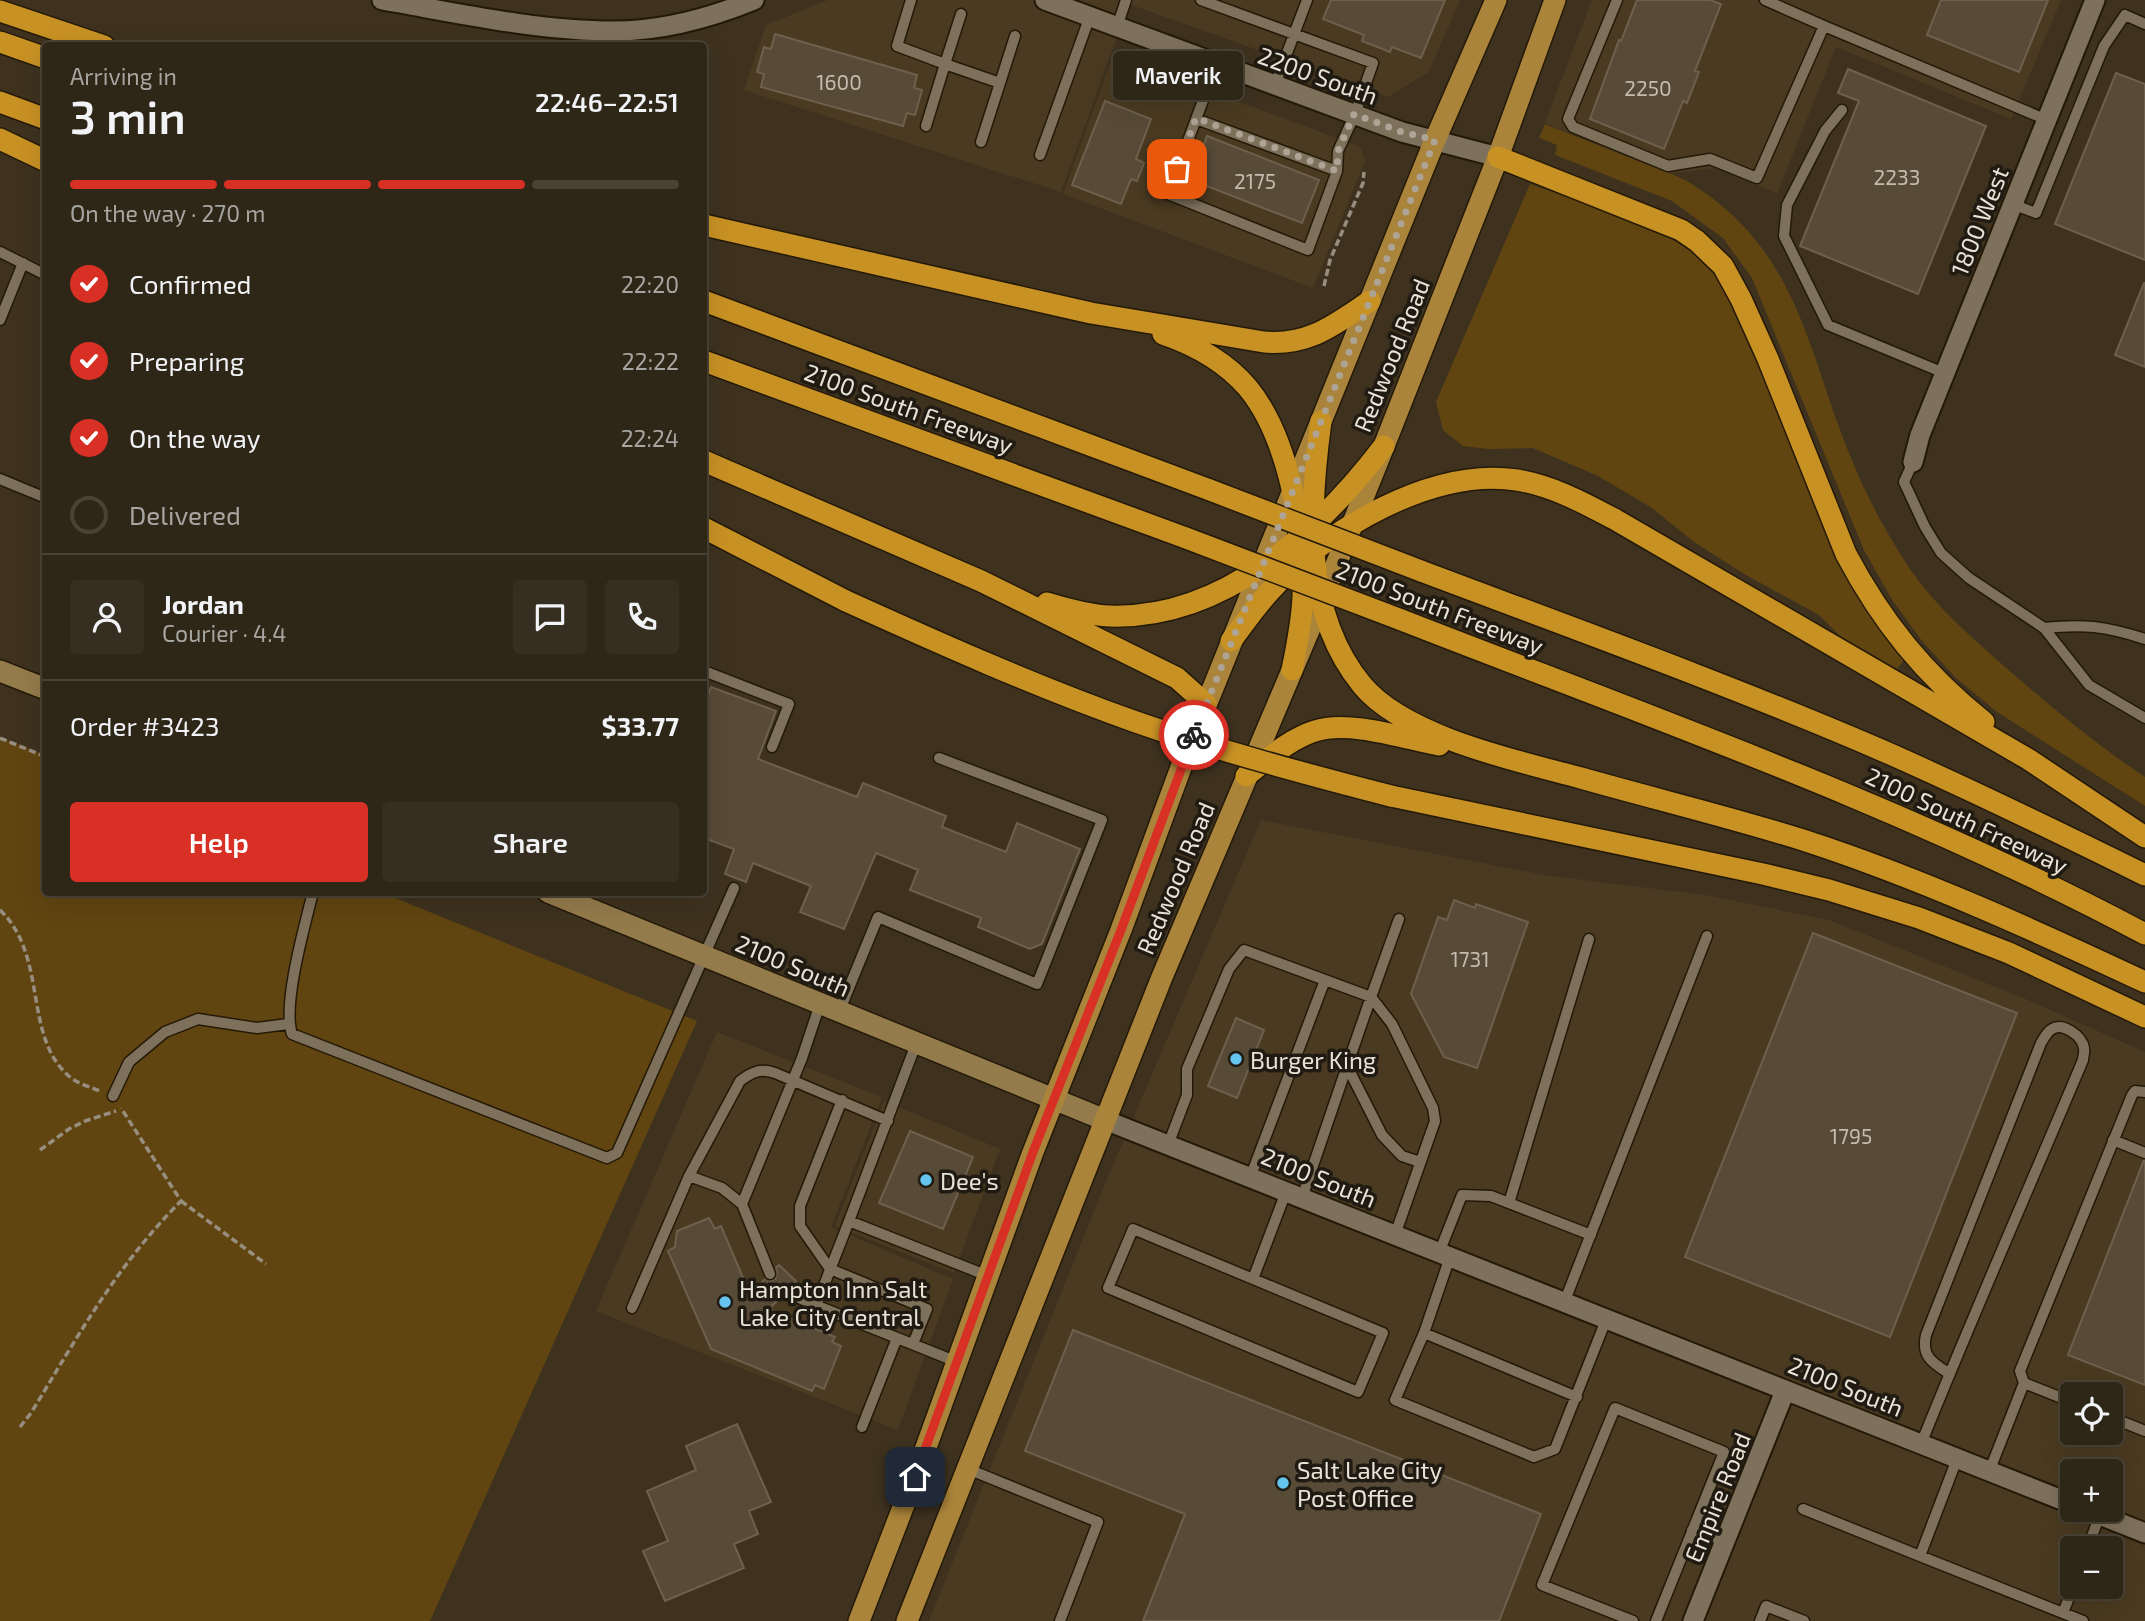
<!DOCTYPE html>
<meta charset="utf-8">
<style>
:root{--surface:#2e2617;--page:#362e20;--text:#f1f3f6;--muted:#a7a5a1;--line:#494336;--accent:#d93025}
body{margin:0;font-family:"Exo 2",sans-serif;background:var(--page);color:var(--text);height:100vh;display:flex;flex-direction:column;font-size:26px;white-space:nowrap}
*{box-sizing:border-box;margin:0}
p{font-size:23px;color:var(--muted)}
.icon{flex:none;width:38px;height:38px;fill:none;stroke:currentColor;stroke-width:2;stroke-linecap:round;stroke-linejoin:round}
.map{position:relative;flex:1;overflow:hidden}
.sheet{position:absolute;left:42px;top:42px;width:665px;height:854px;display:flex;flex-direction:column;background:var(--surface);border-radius:7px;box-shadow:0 7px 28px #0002,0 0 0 2px var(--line)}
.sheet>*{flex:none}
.tools{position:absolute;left:2060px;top:1382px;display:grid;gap:14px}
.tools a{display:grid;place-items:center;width:63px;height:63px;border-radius:7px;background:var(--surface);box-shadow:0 7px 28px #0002,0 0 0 2px var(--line);font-size:35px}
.pin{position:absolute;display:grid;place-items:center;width:60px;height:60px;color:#fff;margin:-30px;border-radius:14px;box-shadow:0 4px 10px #0006}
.courier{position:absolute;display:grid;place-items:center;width:70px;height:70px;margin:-35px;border:5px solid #d93025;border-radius:50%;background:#fff;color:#222;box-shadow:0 2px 9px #0007}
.bubble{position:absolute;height:49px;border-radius:7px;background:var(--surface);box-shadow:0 7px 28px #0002,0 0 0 2px var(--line);font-size:23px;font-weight:600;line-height:49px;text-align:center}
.overview em{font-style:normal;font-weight:600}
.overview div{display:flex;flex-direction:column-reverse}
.overview{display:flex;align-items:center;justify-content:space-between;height:119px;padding:0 28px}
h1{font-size:46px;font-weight:600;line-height:52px}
.bar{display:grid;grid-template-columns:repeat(4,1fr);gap:10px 7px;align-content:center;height:84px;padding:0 28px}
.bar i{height:9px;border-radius:5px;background:var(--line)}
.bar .current{background:var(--accent)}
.bar p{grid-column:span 4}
.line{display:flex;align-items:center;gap:18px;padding:0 28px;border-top:2px solid var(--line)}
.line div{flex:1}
.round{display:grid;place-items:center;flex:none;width:74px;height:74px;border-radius:7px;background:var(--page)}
ol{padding:0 28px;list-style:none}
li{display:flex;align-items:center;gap:21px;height:77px}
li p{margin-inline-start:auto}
li .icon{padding:7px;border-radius:50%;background:var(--accent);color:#fff;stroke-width:4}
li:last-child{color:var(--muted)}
li i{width:38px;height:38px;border:4px solid var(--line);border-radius:50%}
.cta{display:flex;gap:14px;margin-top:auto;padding:14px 28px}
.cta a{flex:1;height:80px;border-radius:7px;background:var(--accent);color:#fff;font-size:28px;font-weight:600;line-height:80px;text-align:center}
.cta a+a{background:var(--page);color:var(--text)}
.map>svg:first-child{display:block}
.built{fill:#4a3a21;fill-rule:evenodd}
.green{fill:#614511}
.building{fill:#574a37;stroke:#6d604c;stroke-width:2}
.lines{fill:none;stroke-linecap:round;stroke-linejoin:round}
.lane-casing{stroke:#241907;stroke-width:13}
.street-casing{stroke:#241907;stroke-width:23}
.secondary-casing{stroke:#241907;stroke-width:24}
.primary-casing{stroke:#241907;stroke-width:24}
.highway-casing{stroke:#241907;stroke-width:24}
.path{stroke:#988e7f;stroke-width:3.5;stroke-dasharray:7 3.5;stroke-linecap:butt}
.lane{stroke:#7e715c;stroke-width:10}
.street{stroke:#7e715c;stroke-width:19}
.secondary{stroke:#947b4b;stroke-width:21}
.primary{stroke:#aa843a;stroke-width:21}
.highway{stroke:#c89124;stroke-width:21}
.highway-bridge-casing{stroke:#241907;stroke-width:24;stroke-linecap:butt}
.highway-bridge{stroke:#c89124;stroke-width:21}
.done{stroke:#ada496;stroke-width:7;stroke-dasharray:0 12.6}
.route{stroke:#d93025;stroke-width:9}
.poi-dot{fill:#65c5ee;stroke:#201b12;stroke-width:2.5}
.labels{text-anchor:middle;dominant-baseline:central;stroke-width:7;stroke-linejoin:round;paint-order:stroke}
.number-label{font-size:21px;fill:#c4bcae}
.street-label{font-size:24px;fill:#e9e2d6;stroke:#201b12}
.poi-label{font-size:24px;fill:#e9e2d6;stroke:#201b12;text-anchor:start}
</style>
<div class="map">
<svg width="2145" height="1621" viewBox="0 0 2145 1621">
<rect width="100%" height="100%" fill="#3e321f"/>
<path class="built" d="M828 0H1460L1429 72 1388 97 1129 4 1061 192 744 90 766 25Z
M1592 0H2061L2011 119 1836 47 1777 193 1716 168 1668 174 1545 123Z
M1113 55 1361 147 1365 161 1313 288 1063 194Z
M1261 820 1544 875 1705 895 1829 920 2023 998 2145 1052V1621H929L1107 1179ZM2072 1395H2110V1433H2072ZM2072 1472H2110V1510H2072ZM2072 1549H2110V1587H2072Z
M717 1032 882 1097 831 1227 953 1279 898 1430 596 1311Z
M884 1101 1000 1149 954 1273 835 1226Z"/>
<path class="green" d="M1545 124C1577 137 1610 150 1643 163 1657 169 1673 174 1687 181 1802 251 1806 353 1854 465 1868 499 1886 532 1906 563 1932 603 1968 634 2004 666 2049 705 2095 744 2145 777V806L1997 712 1956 678 1922 641 1891 598 1864 550 1752 278 1723 238 1672 201 1555 155 1557 145 1539 138Z
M1530 184C1591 206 1675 225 1718 277 1725 285 1729 296 1735 305L1905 659 1897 669 1840 636 1819 615 1746 575 1694 542 1652 508 1598 476 1533 448 1488 449 1463 446 1443 430 1436 402Z
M0 737 45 755 46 892 383 893 697 1021 430 1621H0Z"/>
<path class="building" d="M1331 0H1445L1421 58 1392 47 1390 52 1362 41 1364 35 1323 19Z
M1637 0H1710L1721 4 1695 71 1699 72 1687 103 1683 101 1664 149 1590 119 1619 40 1621 41Z
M1941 0H2048L2019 72 1927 35Z
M775 34 917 75 914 88 922 90 915 115 907 113 903 126 761 87 764 74 757 72 764 47 771 49Z
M1848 69 1986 126 1918 294 1800 246 1859 101 1838 93Z
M2116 73 2145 84V260L2055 224Z
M1105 101 1151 119 1136 159 1144 163 1137 181 1131 179 1121 204 1072 185Z
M1207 136 1319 180 1302 223 1191 180Z
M2144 283H2145V367L2115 355Z
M711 687 776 711 758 759 857 797 863 783 946 816 942 827 1006 852 1017 823 1080 849 1042 944 1030 949 978 927 981 918 910 890 918 870 876 853 844 929 800 912 811 886 753 863 746 882 725 874 734 849 704 838V706Z
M1454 900 1475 908 1476 904 1528 922 1477 1068 1444 1057 1411 994 1438 917 1447 920Z
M1813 933 2017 1013 1890 1337 1685 1257Z
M1236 1018 1264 1030 1237 1098 1208 1086Z
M910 1131 973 1157 943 1229 879 1203Z
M2144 1160H2145V1385L2068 1355Z
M709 1218 715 1229 721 1226 750 1294 765 1279 770 1281 775 1279 777 1274 776 1268 779 1265 796 1281 792 1286 786 1285 781 1286 779 1292 781 1297 769 1309 835 1337 832 1342 841 1346 824 1389 815 1385 812 1391 711 1349 668 1251 675 1247 677 1231Z
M1073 1330 1541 1514 1499 1621H1143L1185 1514 1025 1451Z
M737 1424 771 1502 749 1511 758 1534 734 1544 744 1568 665 1601 643 1551 668 1541 647 1491 696 1470 686 1446Z"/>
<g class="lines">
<g class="lane-casing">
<path id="lane" d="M911 0 897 46 945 64 926 126
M1201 0 1373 63 1355 114 1338 151 1337 171 1308 250 1168 194 1217 63
M1617 0 1568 119 1573 127 1668 166 1710 159 1757 178 1824 26 2047 120
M1765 0 1824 26
M961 14 945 64 1000 83 981 142
M1117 27 1126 0
M1000 83 1015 36
M1275 85 1307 0
M1842 110 1825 131 1787 205 1784 236 1828 325 1944 373
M1196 119 1337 171
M1040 155 1090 16
M2012 204 2036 213 2104 46 2125 15 2145 24
M0 252 46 275
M0 320 23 263
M1913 462 1904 482 1925 527 1941 553 1969 578 2044 628 2089 685 2145 718
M0 479 46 498
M2044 628C2085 624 2105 626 2145 639
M704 671 789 704 772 747
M313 892C305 925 282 1005 292 1034L607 1158 617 1153 734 888
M839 1012 878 917 1037 984 1102 820 939 758
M916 1044 849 1221 988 1276
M113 1096 129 1062 165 1032 198 1019 257 1028 288 1024
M842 1100 800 1206V1226L830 1269 927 1309 913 1344
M2113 1140 2145 1153
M1168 1145 1187 1095V1069L1229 969 1244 950 1371 997 1347 1066
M689 1176 740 1081C752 1072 760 1068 775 1073L888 1121
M1250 1178 1325 980
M1302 1198 1347 1066 1382 1135 1402 1156 1420 1162
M1509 1203 1589 939
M742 1204 802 1058 820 1004
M1133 1229 1383 1333 1358 1392 1108 1288Z
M1395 1235 1435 1121 1433 1108 1392 1024 1371 997 1399 919
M1439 1253 1462 1195 1491 1196 1591 1235
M1450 1257 1424 1333 1395 1400 1534 1457 1555 1449 1606 1320
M1253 1279 1286 1192
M786 1292 810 1303 957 1362
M1564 1303 1707 936
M816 1306 849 1221
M632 1308 689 1176 722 1188 742 1204 770 1274
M1424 1333 1577 1397
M2072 1402 2024 1383 2020 1371 2132 1095 2135 1091 2145 1092
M2110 1417 2145 1431
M862 1427 897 1338
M1921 1444C1973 1315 2029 1188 2083 1060 2083 1056 2085 1052 2084 1048 2082 1036 2063 1022 2052 1029 2047 1032 2044 1038 2041 1043L1926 1335C1921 1357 1933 1363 1950 1374
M1957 1459 1920 1556 2083 1621
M968 1469 1098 1522 1060 1621
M1989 1472 2024 1383
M1803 1509 1920 1556
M1692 1530 1725 1541
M2087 1549 2100 1515
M2063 1613 2073 1587
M1633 1621 1542 1585 1615 1408 1724 1452 1656 1621
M1760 1621 1766 1606 1804 1621"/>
</g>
<g class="street-casing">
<path id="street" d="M382 0C457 13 538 31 614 31 662 31 710 18 754 0
M1045 0 1402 132 1498 157
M1913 462 1920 435 2095 0
M1105 1120 2072 1504
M2087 1510 2145 1533
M1693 1621 1785 1391"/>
</g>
<g class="secondary-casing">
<path id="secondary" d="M0 671 46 689
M548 892 1105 1120"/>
</g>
<g class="primary-casing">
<path id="primary" d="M859 1621 924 1453 1033 1152 1121 930 1183 762 1435 140 1496 0
M907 1621 1162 977 1321 602 1384 446 1498 157 1555 0"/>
</g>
<g class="highway-casing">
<path id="highway" d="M0 11 104 46
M0 42 46 58
M0 102 46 119
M0 139 46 161
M1498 157 1681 230 1697 241 1723 266 1741 299 1768 359 1846 554C1882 622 1924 674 1984 722
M704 225 1091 313 1264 342C1309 346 1334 325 1370 301
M704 301 1210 490
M1163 334C1195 345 1225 361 1248 388 1289 438 1305 533 1303 596 1302 621 1297 646 1292 670
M704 361 1186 538
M1321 421C1309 509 1302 612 1362 685 1405 737 1518 761 1581 778 1655 799 1730 817 1803 840 1920 878 2034 930 2145 982
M704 461 981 581 1177 678 1206 704
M704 528 846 601
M1421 571C1575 629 1730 685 1881 750 1970 789 2058 832 2145 875
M1047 603C1067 609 1088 615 1109 616 1224 620 1319 531 1384 446
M1399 619C1650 717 1907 807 2145 934
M1231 641C1244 624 1256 606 1271 590 1326 530 1432 467 1517 480 1553 486 1584 503 1616 520L2028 759 2145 837
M1246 776C1267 760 1289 739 1315 731 1349 720 1403 738 1439 745
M1391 796 1763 874 1829 890 1919 918 2009 953 2145 1017"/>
</g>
<path class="path" d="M1324 286 1330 260 1363 183 1364 172
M0 738 46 757
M0 910C49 957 22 1037 70 1077 78 1084 91 1087 100 1091
M40 1150 69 1129 85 1121 116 1111
M181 1201 266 1264
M20 1427 31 1413C78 1336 117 1265 181 1201L121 1108"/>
<use href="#lane" class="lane"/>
<use href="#street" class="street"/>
<use href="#secondary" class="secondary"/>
<use href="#primary" class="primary"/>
<use href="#highway" class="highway"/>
<g class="highway-bridge-casing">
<path id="highway-bridge" d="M1210 490 1421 571
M1186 538 1399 619
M846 601C941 644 1037 687 1136 722 1219 751 1305 774 1391 796"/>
</g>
<use href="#highway-bridge" class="highway-bridge"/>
</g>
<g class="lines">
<path class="done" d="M1177 169 1196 118 1337 171 1338 151 1354 114 1402 132 1435 140 1194 735"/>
<path class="route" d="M915 1477 1033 1152 1121 930 1194 735"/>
</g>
<g class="poi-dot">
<circle cx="1236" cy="1059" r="7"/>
<circle cx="926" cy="1180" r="7"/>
<circle cx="725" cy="1302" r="7"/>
<circle cx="1283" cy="1483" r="7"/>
</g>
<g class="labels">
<g class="number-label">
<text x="839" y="81">1600</text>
<text x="1648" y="87">2250</text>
<text x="1897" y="176">2233</text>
<text x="1255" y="180">2175</text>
<text x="1470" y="958">1731</text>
<text x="1851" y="1135">1795</text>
</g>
<g class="street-label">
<text transform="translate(1318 75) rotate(20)">2200 South</text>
<text transform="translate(1979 221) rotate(-68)">1800 West</text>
<text transform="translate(1391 355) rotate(-68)">Redwood Road</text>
<text transform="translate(909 408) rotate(20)">2100 South Freeway</text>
<text transform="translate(1440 607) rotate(21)">2100 South Freeway</text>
<text transform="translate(1967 820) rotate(25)">2100 South Freeway</text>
<text transform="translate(1175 878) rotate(-67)">Redwood Road</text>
<text transform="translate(793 965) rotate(23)">2100 South</text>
<text transform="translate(1319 1177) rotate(22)">2100 South</text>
<text transform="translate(1846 1386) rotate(22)">2100 South</text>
<text transform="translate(1717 1497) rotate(-68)">Empire Road</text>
</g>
<g class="poi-label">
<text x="1250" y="1059">Burger King</text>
<text x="940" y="1180">Dee's</text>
<text x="739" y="1288">Hampton Inn Salt<tspan x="739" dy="28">Lake City Central</tspan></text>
<text x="1297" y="1469">Salt Lake City<tspan x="1297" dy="28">Post Office</tspan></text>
</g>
</g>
</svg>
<div class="tools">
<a><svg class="icon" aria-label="locate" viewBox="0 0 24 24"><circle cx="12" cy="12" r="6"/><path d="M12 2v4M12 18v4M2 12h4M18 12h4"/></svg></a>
<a>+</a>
<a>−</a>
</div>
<div class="pin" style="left:1177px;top:169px;background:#ea580c"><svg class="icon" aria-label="bag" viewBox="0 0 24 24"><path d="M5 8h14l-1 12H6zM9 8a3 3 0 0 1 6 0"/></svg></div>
<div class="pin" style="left:915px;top:1477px;background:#1f2937"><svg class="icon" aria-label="home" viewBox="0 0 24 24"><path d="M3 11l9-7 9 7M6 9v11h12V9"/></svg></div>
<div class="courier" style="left:1194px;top:735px"><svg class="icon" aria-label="bike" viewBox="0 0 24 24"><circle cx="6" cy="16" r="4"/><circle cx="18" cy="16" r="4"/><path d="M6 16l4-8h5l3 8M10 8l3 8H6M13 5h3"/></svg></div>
<div class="bubble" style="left:1113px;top:51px;width:130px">Maverik</div>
<section class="sheet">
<div class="overview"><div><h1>3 min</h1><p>Arriving in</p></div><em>22:46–22:51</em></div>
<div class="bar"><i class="current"></i><i class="current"></i><i class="current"></i><i></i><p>On the way · 270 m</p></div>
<ol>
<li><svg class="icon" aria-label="check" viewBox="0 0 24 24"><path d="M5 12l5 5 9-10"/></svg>Confirmed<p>22:20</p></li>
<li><svg class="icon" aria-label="check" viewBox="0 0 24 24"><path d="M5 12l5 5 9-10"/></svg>Preparing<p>22:22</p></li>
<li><svg class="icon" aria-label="check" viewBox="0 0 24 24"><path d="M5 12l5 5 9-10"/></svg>On the way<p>22:24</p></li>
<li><i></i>Delivered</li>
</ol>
<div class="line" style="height:126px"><a class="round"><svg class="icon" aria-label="person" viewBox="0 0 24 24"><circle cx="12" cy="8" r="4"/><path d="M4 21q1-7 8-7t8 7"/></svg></a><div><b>Jordan</b><p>Courier · 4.4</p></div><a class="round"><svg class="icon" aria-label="chat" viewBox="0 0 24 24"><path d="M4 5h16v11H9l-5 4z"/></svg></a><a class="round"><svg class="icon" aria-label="phone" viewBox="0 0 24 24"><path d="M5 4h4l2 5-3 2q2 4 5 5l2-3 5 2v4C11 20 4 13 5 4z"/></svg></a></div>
<div class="line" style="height:91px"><div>Order #3423</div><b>$33.77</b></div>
<div class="cta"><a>Help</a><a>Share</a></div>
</section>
</div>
